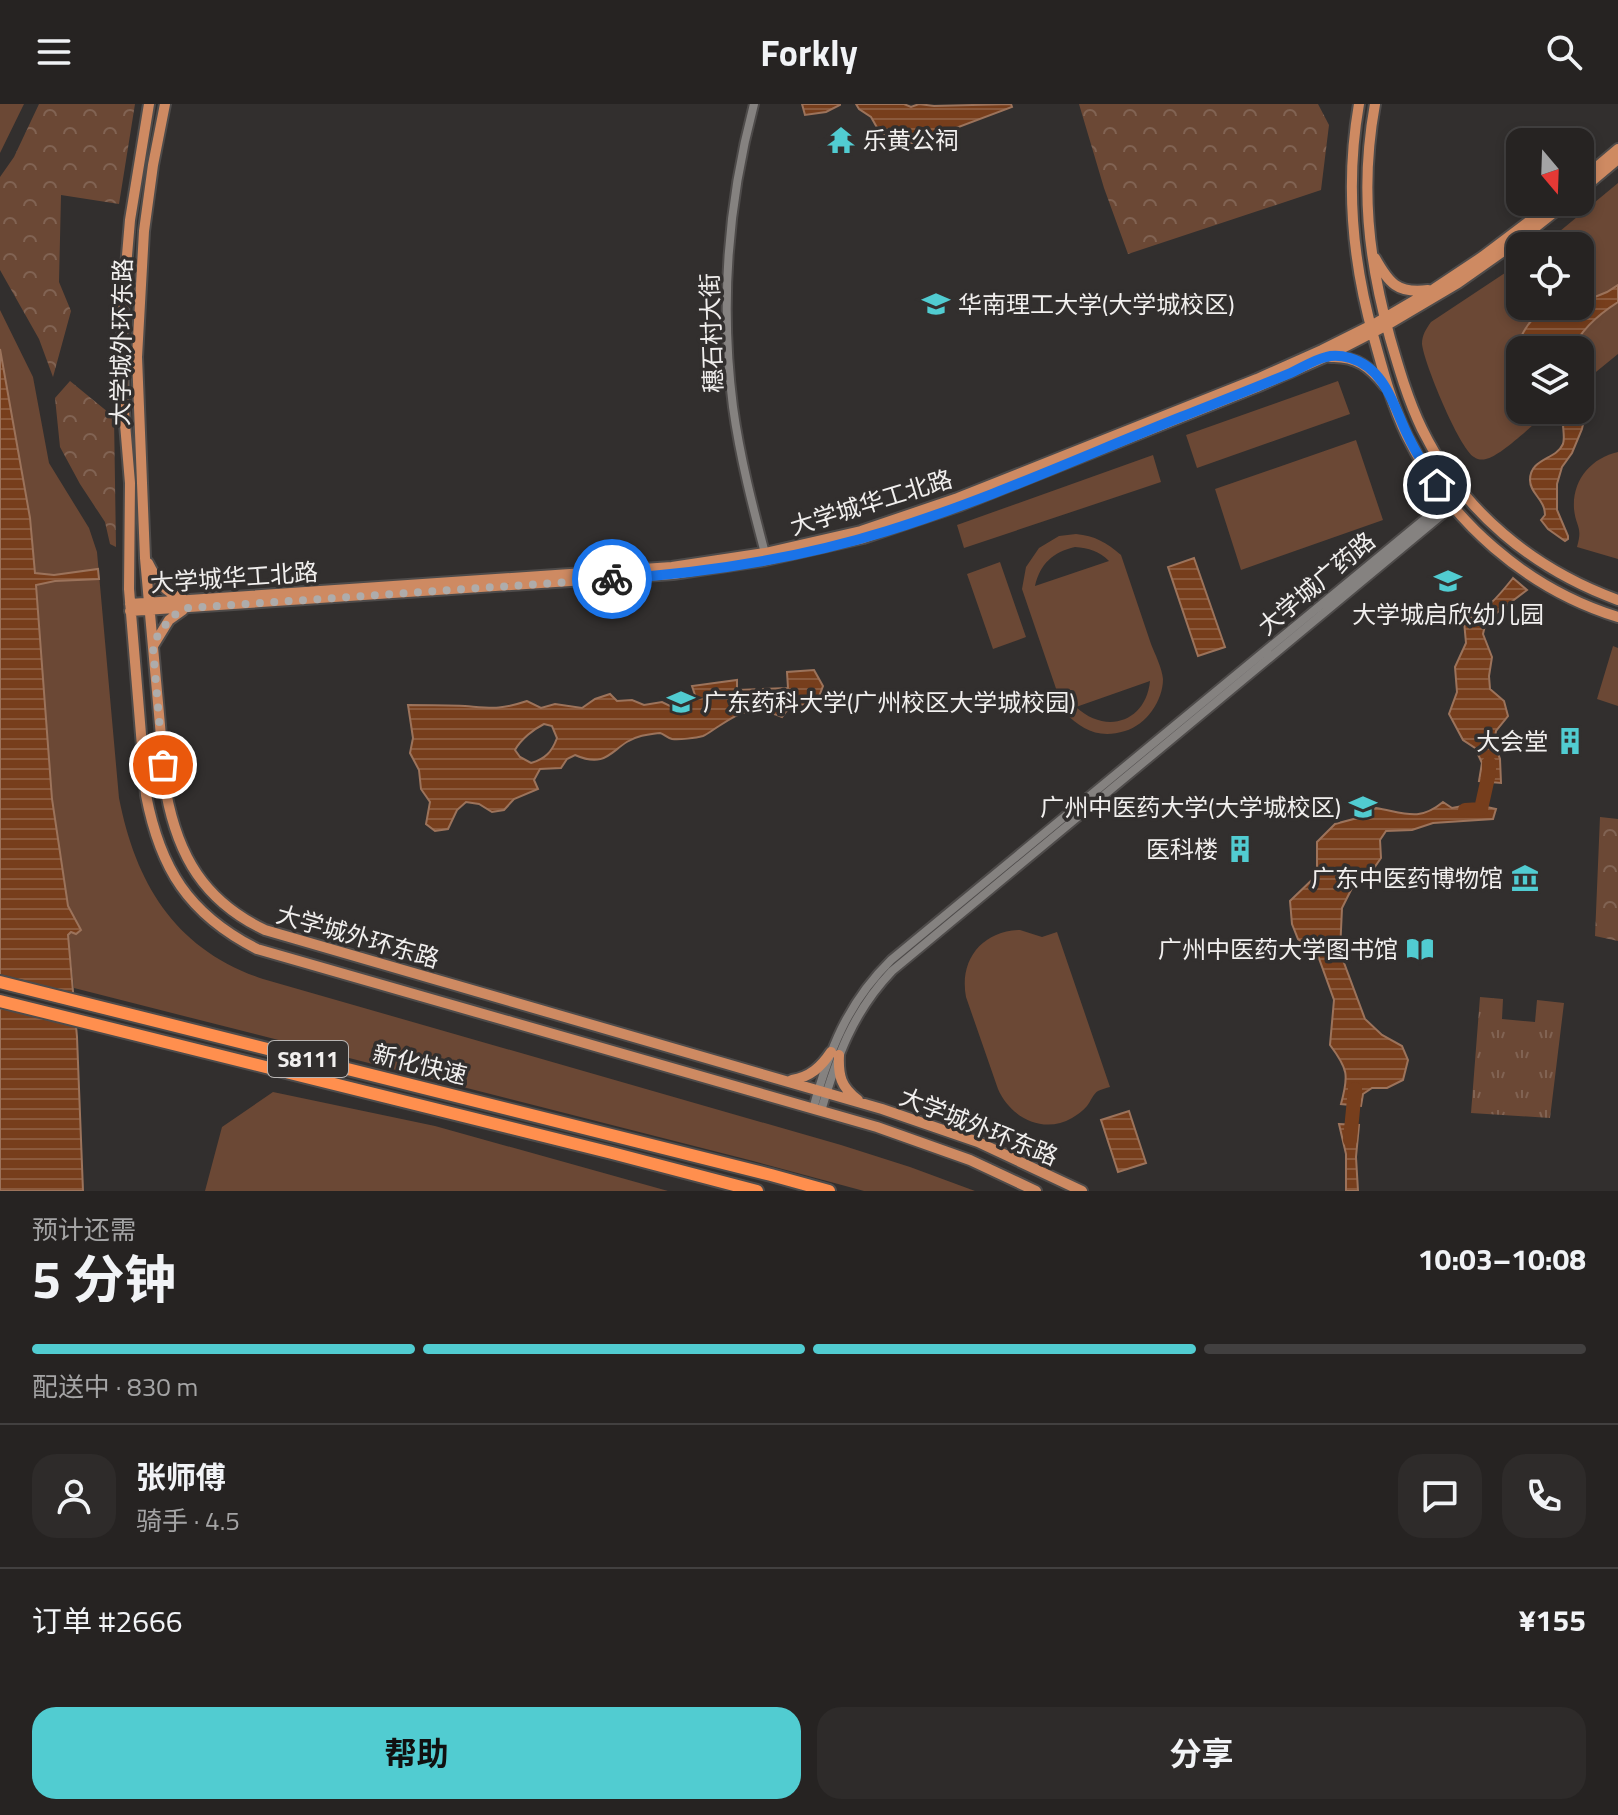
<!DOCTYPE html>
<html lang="zh">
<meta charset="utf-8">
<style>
:root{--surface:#262322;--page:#2e2b2a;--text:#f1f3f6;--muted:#a4a4a5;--line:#424040;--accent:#51ccd1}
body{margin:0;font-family:"Titillium Web","Noto Sans SC",sans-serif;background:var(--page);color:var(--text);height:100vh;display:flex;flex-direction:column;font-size:30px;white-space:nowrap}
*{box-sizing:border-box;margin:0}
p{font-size:26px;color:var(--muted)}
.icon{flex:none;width:44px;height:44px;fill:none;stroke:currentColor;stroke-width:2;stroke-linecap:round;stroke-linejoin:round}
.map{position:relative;height:1087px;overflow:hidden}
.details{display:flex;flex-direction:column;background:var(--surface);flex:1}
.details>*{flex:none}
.needle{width:52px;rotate:161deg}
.tools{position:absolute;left:1506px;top:24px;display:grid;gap:16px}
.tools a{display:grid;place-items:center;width:88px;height:88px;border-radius:16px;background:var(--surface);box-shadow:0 4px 12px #0003,0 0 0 2px var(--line);font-size:40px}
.pin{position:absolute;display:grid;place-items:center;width:68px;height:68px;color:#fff;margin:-34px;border:4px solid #fff;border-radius:50%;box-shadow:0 2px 8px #0007}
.courier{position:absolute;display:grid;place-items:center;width:80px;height:80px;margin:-40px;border:6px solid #1a73e8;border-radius:50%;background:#fff;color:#222;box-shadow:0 2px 10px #0007}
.summary em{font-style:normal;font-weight:700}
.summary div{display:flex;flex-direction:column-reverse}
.summary{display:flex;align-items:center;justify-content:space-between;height:136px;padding:0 32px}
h1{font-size:52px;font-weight:700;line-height:60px}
.bar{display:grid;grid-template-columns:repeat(4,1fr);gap:12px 8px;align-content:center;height:96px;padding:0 32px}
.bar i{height:10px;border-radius:6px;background:var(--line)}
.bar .active{background:var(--accent)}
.bar p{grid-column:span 4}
.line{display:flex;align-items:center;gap:20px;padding:0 32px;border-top:2px solid var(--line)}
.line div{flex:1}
.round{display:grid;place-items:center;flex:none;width:84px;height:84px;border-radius:24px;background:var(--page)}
.cta{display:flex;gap:16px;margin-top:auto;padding:16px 32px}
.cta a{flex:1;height:92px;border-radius:24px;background:var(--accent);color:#111;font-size:32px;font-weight:700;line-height:92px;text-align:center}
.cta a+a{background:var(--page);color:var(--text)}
header{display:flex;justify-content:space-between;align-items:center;height:104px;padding:0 32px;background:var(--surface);font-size:36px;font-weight:700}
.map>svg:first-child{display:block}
.grass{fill:url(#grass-tufts)}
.forest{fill:url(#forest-crowns)}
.park{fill:#6b4835;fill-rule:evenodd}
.water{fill:url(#water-rules);stroke:#9c735b;stroke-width:2;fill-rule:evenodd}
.pier{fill:#322f2e}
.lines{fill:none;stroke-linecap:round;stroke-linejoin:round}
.river{stroke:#773e1c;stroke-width:14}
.minor-casing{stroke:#4e4b4a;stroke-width:12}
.major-casing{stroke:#4e4b4a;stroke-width:14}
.highway-casing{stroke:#4e4b4a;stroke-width:16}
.minor{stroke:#858280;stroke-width:8}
.major{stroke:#ce8a62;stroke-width:10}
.highway{stroke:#ff8f4e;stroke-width:12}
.done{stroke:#aeacab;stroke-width:8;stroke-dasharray:0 14.4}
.route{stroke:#1a73e8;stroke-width:10}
.labels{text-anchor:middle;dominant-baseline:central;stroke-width:7;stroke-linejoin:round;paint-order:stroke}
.shield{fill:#322f2e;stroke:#b8b5b4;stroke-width:2}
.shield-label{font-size:22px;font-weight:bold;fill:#f1efee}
.poi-label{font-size:24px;fill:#f1efee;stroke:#322f2e;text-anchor:end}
.street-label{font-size:24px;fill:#f1efee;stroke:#322f2e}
</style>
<header><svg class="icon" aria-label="menu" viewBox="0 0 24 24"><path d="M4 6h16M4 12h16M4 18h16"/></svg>Forkly<svg class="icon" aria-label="search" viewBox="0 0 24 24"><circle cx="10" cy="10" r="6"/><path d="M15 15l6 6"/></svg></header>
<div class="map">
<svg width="1618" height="1087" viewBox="0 0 1618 1087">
<defs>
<pattern id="grass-tufts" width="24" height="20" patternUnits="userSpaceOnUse" patternTransform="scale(2)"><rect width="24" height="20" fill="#6b4835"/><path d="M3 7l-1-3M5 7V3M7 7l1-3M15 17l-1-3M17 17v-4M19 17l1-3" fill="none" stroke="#816353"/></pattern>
<pattern id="forest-crowns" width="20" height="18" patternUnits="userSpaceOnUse" patternTransform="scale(2)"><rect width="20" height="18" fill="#6b4835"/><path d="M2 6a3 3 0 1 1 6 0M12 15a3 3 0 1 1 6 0" fill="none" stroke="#816353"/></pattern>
<pattern id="water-rules" width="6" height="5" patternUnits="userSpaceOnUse" patternTransform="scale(2)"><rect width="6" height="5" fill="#773e1c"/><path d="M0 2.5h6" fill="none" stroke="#8b5a3d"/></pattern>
</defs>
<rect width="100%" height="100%" fill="#322f2e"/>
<path class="grass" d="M1480 893 1503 895 1502 915 1535 918 1537 896 1564 899 1550 1014 1471 1009Z"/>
<path class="forest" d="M39 0H135L119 100 61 91 59 178 71 207 53 273 39 235 0 166V73L14 53Z
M1079 0H1318L1329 21 1321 86 1128 150 1104 84Z
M70 277 114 313 116 443 110 440 105 418 80 380 60 343 55 294Z
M1600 713 1618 715V837L1595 832Z"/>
<path class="park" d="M0 0H24L0 49Z
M1618 79V250L1580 281V246H1520V306H1550C1538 316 1500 353 1486 355 1482 356 1478 356 1474 353 1459 344 1424 259 1422 240 1422 231 1426 225 1431 218L1520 159V202H1580V142H1542Z
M0 206 33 273 49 359 89 424 97 448 119 694C136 781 176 846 263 875L841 1041 910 1063 975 1087H864L753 1057 74 884 68 831 71 828 81 826 68 802 52 695 36 481 30 414 0 245Z
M1338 277 1350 310 1197 364 1186 331Z
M1356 336 1383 416 1241 466 1215 385Z
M1618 348V455L1577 443C1583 422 1576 424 1574 405 1572 376 1591 354 1618 348Z
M1153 351 1161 378 964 444 957 421Z
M1076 430C1095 432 1106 438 1121 451 1131 481 1141 510 1151 540 1155 550 1162 564 1163 575 1163 597 1146 621 1125 627 1099 635 1082 626 1064 608L1022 485 1026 463 1039 444 1059 432ZM1075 443C1089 444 1099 447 1109 457L1035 482C1040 460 1053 448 1075 443ZM1150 577C1146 618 1106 631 1076 603Z
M1000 458 1026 533 993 545 967 470Z
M1613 542 1618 544V602L1597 595Z
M1020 826 1042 833 1057 828 1110 983C1106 984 1102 985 1098 987 1093 990 1091 997 1087 1002 1083 1007 1077 1011 1072 1014 1043 1031 1010 1013 998 985L966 893C959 856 982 827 1020 826Z
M273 988 435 1022 668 1087H205L222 1023Z"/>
<path class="water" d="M802 0H840V1L826 8 805 11Z
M856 0H904L911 3 919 0 934 2 1011 0 1012 3 916 39H899L879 27 871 13 859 5Z
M1618 181V198C1599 210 1581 225 1572 246H1543L1522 231C1536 203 1551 202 1580 202V199L1607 188Z
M0 245 30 414 35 469 54 471 98 465 99 475 55 477 36 481 52 695 68 802 81 826 76 830 71 828 68 831 77 933 83 1087H0Z
M1587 301 1582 325 1572 349 1562 363 1557 380V406L1568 432V435L1565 437 1548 425 1541 416 1545 411C1545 395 1530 390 1530 376 1530 354 1556 356 1563 340 1565 334 1563 326 1563 320Z
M1194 454 1225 543 1198 552 1168 463Z
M1513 474 1527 486 1486 517 1483 530 1492 553 1489 572 1490 585 1504 597 1508 612 1496 627 1494 638 1500 655 1501 679 1479 677 1482 659 1475 644 1463 636 1449 610 1457 588 1455 563 1466 539 1464 517C1486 507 1498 493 1513 474Z
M814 566 823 582 816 600 791 601 782 613C754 601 743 606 719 622 714 625 708 630 703 632 696 634 679 636 672 635 667 634 664 630 660 629 655 629 646 631 641 632 612 639 611 667 575 651L567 655 561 664 540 665 534 676 538 685 514 695 504 706 492 708 479 700 466 698 457 706 448 725 435 727 426 720 430 698 421 685 419 666 410 649 413 634 408 601C427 601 446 601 465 602 492 604 500 606 527 597L541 604 555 600 582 604 595 595 610 590 617 597 632 596 644 601 662 598 674 604 688 601 695 591 692 582 737 576V586L788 584 787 568ZM544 620 552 622 557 634C552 648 545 655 531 659L520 653 515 646C521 635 534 625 544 620Z
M1443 698 1452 704 1473 700 1496 705 1493 715 1433 719 1412 726 1386 727 1380 736 1381 754 1374 764 1355 778 1342 804 1340 848 1365 915 1382 931 1402 942 1408 956 1403 976 1387 984H1372L1363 990 1361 1002 1341 1000C1349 971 1348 965 1330 941L1334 896 1317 849 1298 835 1292 820 1290 797 1317 771V738L1335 720 1361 713 1376 704C1405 709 1419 718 1443 698Z
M1129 1007 1146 1059 1118 1068 1101 1016Z
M1339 1020 1359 1021 1356 1053 1358 1087H1346V1050Z"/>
<path class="pier" d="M0 870 78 890 81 924 0 904Z"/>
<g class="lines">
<path class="river" d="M1465 706 1481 705 1489 669V659
M1350 1036 1355 985"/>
<g class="minor-casing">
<path id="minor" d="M754 0C728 98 720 202 733 303 740 354 753 404 766 453
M813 1005C829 947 847 899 891 856L1443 400 1463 389
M821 1007C837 953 852 909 892 867L1455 400"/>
</g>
<g class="major-casing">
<path id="major" d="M149 0 130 116 124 187 122 239 124 308 130 379 129 485 146 691C160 764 188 810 257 845L877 1023 970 1056 1036 1087
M165 0 153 61 144 127 137 253 145 454 166 688C178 752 204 797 265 826L882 1005 978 1038 1082 1087
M1359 0C1345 80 1352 157 1374 234 1383 267 1392 301 1407 332 1449 417 1527 485 1618 513
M1375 0C1360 82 1368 154 1390 234 1399 265 1408 296 1422 325 1462 407 1533 465 1618 496
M1580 77 1618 45
M1580 87 1618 55
M1375 154C1389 179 1397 190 1428 186
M1331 253C1356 252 1370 263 1385 282
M148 459C156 475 165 489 183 495
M130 500 672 463 765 449 861 427 958 394 1257 275 1322 246 1376 219 1434 185 1482 153 1555 98
M130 507 673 470 766 456 863 434 961 401 1259 282 1325 253 1387 221 1458 179 1519 136 1567 98
M153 542 169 516 183 506
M839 951C838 972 841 983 858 996
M792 976C810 973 821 963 831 948"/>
</g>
<g class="highway-casing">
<path id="highway" d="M0 878 771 1071 829 1087
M0 897 612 1049 757 1087"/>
</g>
<use href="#minor" class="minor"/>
<use href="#major" class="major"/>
<use href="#highway" class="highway"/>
</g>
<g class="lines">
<path class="done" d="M163 661 153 544 157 533 169 516 178 508 188 504 612 475"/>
<path class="route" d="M612 475C705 469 797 455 887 427 987 396 1083 352 1181 313 1216 299 1252 285 1288 270 1300 265 1313 256 1326 253 1333 251 1343 252 1350 254 1387 265 1394 305 1409 334 1417 351 1427 366 1437 381"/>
</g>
<defs>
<g id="temple-bare" transform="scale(2.16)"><path d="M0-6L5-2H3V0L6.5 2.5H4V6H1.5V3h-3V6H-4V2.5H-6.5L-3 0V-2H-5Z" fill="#51ccd1" stroke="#322f2e" stroke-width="2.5" paint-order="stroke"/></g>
<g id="university-bare" transform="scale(2.16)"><path d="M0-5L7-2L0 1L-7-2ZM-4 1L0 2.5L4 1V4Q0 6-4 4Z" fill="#51ccd1" stroke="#322f2e" stroke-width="2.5" paint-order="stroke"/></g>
<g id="school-bare" transform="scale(2.16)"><path d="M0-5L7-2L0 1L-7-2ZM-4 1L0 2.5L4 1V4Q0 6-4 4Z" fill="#51ccd1" stroke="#322f2e" stroke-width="2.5" paint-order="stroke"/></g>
<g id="building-bare" transform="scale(2.16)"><path d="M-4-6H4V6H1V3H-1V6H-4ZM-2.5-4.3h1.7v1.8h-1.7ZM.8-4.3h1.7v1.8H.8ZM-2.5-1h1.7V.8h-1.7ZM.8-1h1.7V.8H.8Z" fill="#51ccd1" stroke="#322f2e" stroke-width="2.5" paint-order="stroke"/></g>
<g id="museum-bare" transform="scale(2.16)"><path d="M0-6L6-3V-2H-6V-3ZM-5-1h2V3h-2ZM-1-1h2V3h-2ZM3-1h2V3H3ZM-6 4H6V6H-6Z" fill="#51ccd1" stroke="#322f2e" stroke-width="2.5" paint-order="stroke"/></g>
<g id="library-bare" transform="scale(2.16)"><path d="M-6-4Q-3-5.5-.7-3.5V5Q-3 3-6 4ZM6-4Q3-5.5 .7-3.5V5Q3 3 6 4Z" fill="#51ccd1" stroke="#322f2e" stroke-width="2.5" paint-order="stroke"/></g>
</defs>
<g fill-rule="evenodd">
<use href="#temple-bare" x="841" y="36"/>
<use href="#university-bare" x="936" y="200"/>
<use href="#school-bare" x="1448" y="477"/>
<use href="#university-bare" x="681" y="598"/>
<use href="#building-bare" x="1570" y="637"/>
<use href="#university-bare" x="1363" y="703"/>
<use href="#building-bare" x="1240" y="745"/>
<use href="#museum-bare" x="1525" y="774"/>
<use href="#library-bare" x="1420" y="845"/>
</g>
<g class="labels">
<rect class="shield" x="268" y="937" width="80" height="36" rx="6"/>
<g class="shield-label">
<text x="308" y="955">S8111</text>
</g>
<g class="poi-label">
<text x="863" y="36" text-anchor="start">乐黄公祠</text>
<text x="958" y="200" text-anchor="start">华南理工大学(大学城校区)</text>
<text x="1448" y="510" text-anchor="middle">大学城启欣幼儿园</text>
<text x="703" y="598" text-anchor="start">广东药科大学(广州校区大学城校园)</text>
<text x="1548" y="637">大会堂</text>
<text x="1341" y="703">广州中医药大学(大学城校区)</text>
<text x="1218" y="745">医科楼</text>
<text x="1503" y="774">广东中医药博物馆</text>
<text x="1398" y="845">广州中医药大学图书馆</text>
</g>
<g class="street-label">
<text transform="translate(711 229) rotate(-92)">穗石村大街</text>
<text transform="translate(121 238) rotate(-89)">大学城外环东路</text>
<text transform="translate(871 398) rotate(-17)">大学城华工北路</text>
<text transform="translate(234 473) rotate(-4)">大学城华工北路</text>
<text transform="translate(1316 479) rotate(-40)">大学城广药路</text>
<text transform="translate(358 832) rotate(16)">大学城外环东路</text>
<text transform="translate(420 960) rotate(14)">新化快速</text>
<text transform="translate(979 1022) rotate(22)">大学城外环东路</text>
</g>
</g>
</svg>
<div class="tools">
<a><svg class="needle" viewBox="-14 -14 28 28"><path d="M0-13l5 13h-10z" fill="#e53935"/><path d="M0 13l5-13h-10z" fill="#a4a4a5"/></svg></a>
<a><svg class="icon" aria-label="locate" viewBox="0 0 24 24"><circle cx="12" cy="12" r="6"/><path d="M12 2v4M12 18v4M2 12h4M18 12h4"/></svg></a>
<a><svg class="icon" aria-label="layers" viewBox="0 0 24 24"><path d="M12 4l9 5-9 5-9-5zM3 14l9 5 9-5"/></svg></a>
</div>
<div class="pin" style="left:163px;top:661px;background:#ea580c"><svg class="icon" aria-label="bag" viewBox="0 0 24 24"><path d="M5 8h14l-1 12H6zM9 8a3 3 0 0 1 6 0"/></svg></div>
<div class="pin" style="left:1437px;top:381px;background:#1f2937"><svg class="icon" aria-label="home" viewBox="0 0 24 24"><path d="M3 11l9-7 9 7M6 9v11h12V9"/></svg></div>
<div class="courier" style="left:612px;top:475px"><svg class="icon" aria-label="bike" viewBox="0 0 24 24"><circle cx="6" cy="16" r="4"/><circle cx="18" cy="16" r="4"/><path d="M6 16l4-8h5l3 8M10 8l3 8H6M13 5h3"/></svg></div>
</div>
<section class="details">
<div class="summary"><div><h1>5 分钟</h1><p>预计还需</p></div><em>10:03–10:08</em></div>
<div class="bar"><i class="active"></i><i class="active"></i><i class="active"></i><i></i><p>配送中 · 830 m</p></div>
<div class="line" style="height:144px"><a class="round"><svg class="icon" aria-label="person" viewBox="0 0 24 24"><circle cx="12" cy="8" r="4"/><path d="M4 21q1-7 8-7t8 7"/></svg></a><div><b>张师傅</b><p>骑手 · 4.5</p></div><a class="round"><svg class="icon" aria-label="chat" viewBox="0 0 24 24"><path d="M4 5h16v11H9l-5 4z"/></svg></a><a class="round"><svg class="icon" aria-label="phone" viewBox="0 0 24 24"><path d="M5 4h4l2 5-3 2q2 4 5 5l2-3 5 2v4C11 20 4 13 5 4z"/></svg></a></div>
<div class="line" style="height:104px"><div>订单 #2666</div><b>¥155</b></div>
<div class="cta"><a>帮助</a><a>分享</a></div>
</section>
